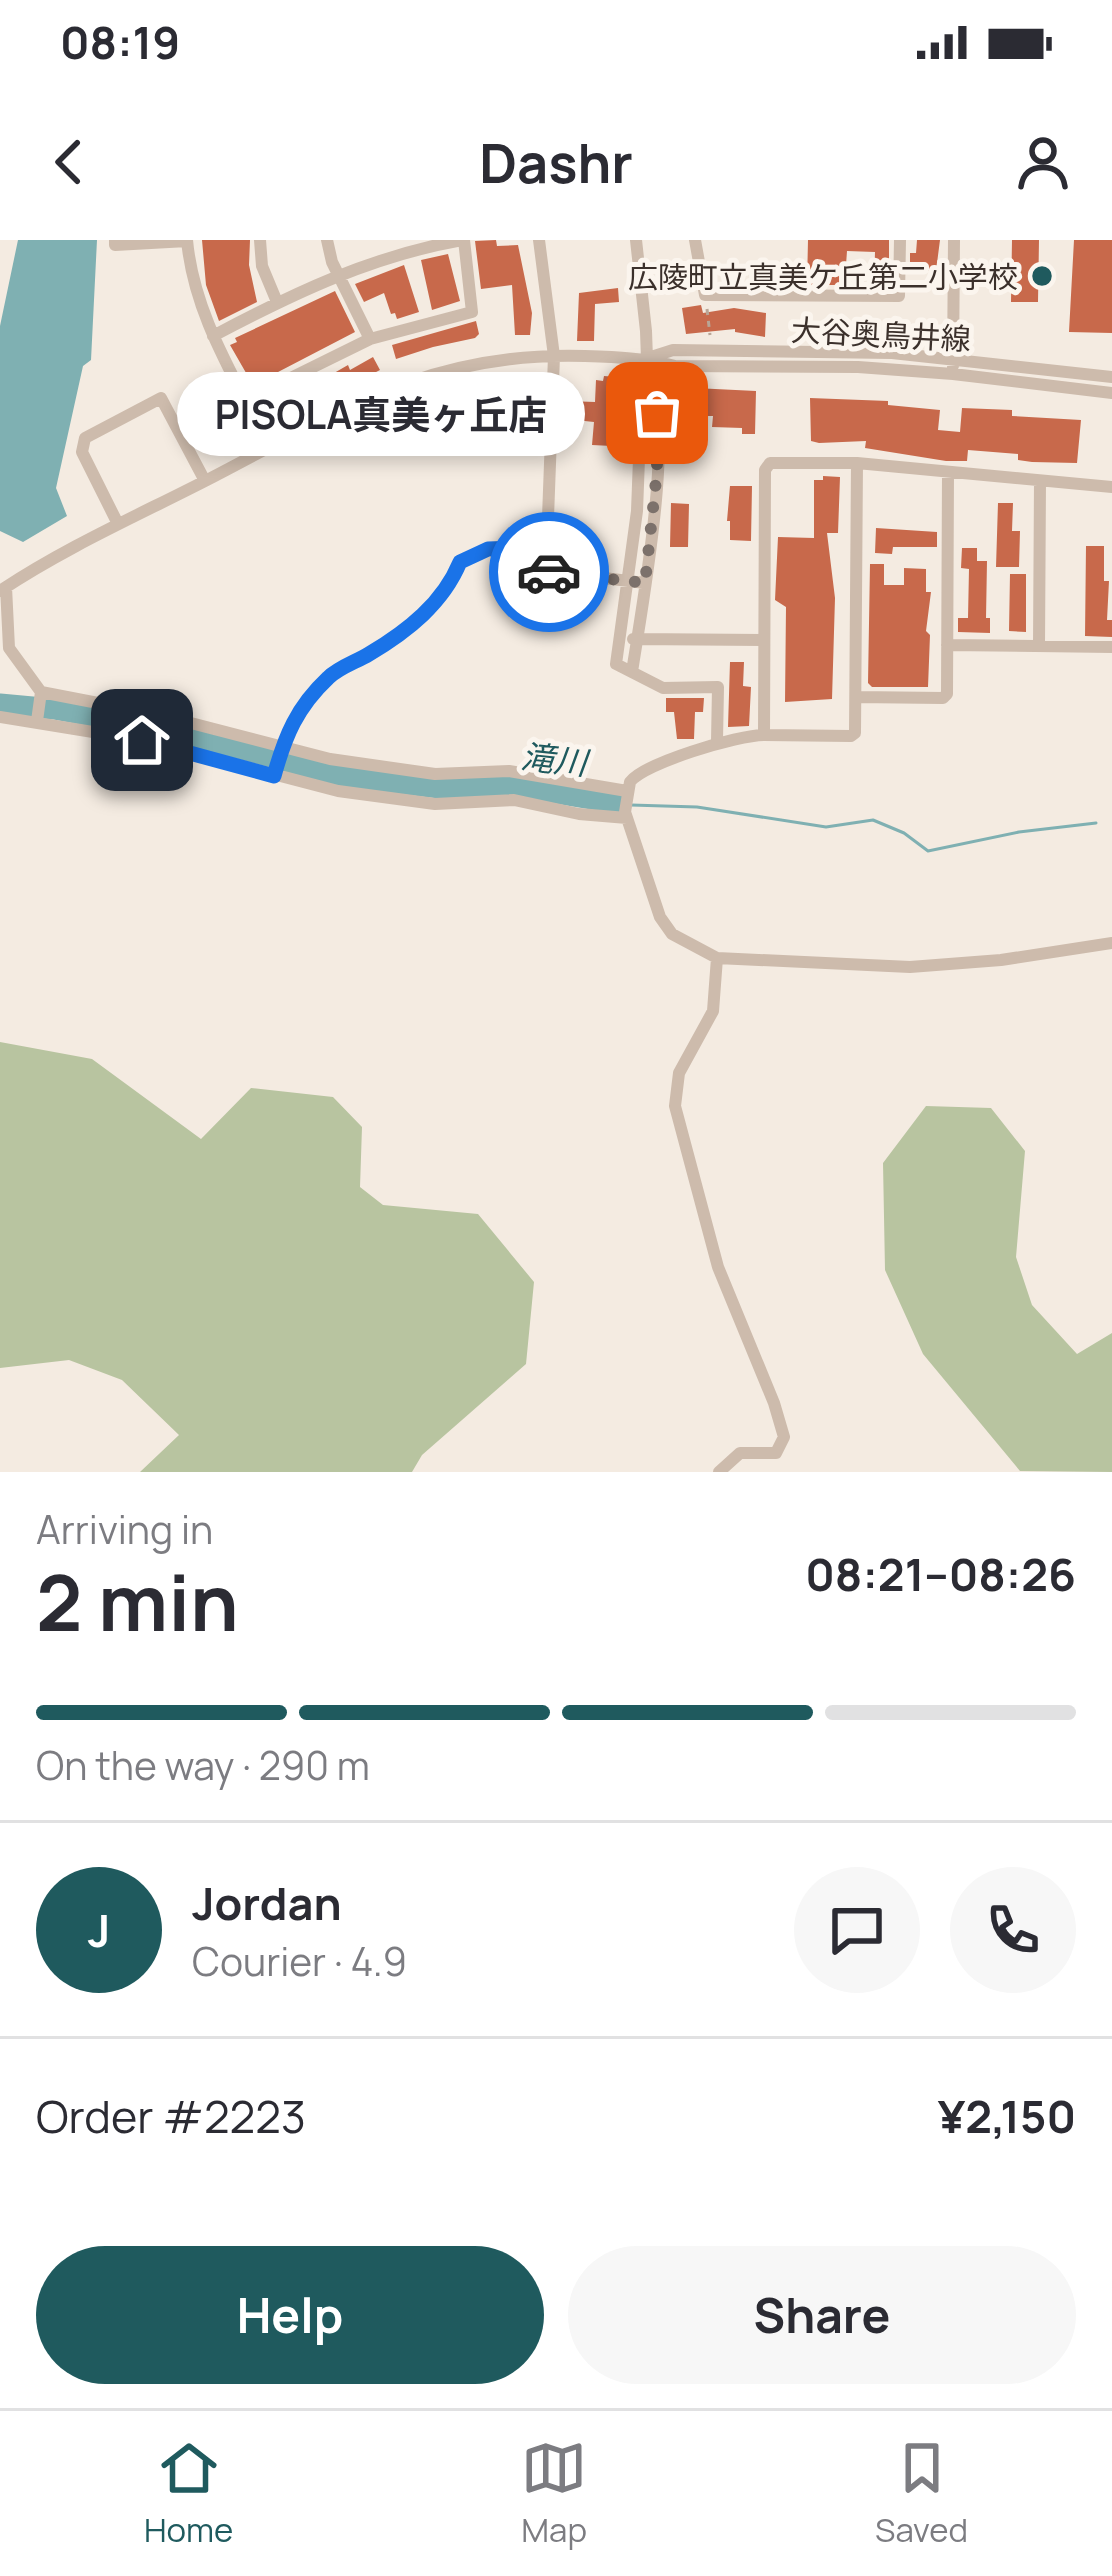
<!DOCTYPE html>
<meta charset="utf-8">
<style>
:root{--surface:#fff;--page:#f7f7f7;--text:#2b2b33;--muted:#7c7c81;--line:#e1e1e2;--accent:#1f5a5e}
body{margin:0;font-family:Manrope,"Noto Sans JP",sans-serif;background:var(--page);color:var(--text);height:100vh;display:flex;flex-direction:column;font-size:45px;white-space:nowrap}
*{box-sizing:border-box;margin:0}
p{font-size:39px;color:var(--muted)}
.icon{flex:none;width:66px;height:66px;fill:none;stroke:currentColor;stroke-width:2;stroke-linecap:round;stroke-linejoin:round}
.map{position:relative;height:1232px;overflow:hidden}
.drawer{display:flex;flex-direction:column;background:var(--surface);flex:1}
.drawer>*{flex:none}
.pin{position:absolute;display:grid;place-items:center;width:102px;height:102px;color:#fff;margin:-51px;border-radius:24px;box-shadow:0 6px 18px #0006}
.courier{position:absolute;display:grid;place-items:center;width:120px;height:120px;margin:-60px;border:9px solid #1a73e8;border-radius:50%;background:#fff;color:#222;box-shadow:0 3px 15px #0007}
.bubble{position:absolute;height:84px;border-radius:42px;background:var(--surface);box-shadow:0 6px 18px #0003;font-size:39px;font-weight:700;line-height:84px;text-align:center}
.overview em{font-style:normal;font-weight:700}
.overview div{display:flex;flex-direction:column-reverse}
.overview{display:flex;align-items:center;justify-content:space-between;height:204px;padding:0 36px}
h1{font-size:78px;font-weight:700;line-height:90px}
.bar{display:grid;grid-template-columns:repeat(4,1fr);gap:18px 12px;align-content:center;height:144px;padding:0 36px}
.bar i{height:15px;border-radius:9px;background:var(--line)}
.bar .on{background:var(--accent)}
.bar p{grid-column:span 4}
.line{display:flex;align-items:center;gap:30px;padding:0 36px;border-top:3px solid var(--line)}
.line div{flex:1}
.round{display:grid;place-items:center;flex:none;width:126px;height:126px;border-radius:63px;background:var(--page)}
.cta{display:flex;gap:24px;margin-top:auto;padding:24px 36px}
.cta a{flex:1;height:138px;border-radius:72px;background:var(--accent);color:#fff;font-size:48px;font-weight:700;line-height:138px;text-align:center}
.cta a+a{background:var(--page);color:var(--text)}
.status{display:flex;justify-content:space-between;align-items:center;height:84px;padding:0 60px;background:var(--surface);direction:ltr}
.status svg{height:33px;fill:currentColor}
header{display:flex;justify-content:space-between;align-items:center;height:156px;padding:0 36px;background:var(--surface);font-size:54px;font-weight:700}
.dock{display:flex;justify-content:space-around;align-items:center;height:168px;border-top:3px solid var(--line);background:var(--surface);font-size:33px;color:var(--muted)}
.dock a{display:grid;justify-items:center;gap:6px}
.dock .on{color:var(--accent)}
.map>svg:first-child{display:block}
.green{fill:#b8c4a0}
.water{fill:#7fb0b2}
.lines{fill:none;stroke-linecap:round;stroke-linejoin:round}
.stream{stroke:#7fb0b2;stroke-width:3}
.river{stroke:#7fb0b2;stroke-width:21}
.building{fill:#c8694b}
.path{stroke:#b9a596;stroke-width:3;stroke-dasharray:6 6;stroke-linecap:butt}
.minor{stroke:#cdbbac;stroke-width:12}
.done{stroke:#7c716b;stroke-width:12;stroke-dasharray:0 21.6}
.route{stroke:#1a73e8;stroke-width:15}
.poi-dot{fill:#1f5a5e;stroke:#fbf5ee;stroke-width:4.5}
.labels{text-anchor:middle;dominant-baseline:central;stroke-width:10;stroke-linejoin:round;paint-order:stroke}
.poi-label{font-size:30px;fill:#3b302b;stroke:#fbf5ee;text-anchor:end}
.street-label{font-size:30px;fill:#3b302b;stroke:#fbf5ee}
.water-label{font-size:33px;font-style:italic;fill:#1f5a5e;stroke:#fbf5ee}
</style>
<div class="status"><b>08:19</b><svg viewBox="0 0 49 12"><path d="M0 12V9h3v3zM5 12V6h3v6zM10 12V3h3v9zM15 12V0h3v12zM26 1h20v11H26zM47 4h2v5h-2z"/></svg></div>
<header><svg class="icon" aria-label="back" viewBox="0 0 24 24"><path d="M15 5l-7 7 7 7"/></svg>Dashr<svg class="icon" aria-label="person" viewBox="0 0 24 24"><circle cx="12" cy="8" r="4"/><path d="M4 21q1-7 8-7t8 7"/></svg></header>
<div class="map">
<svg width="1112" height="1232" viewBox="0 0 1112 1232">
<rect width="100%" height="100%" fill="#f4ebe1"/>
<path class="green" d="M0 802 92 819 201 899 251 848 333 857 362 887 360 947 383 965 478 974 534 1042 526 1124 422 1215 412 1232H140L179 1195 122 1140 69 1120 0 1128Z
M926 866 991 868 1025 911 1016 1017 1032 1065 1077 1114 1112 1093V1232L1020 1231 923 1114 885 1030 883 923Z"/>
<path class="water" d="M18 0H97L91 120 83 126 56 248 67 276 23 302 0 291V86Z"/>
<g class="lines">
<path class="stream" d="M631 565 697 567 826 587 873 580 904 593 928 611 1019 592 1096 583"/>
<path class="river" d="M0 464 54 469 139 485 346 537 448 549 513 546 621 564"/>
</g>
<path class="building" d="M202 0H250L249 25 257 62 219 81 206 45Z
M496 0 497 6 518 5 532 73 530 95H515L512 45 481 49 475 1Z
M808 0H889V45H874L875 12 847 11 845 39H842V45H807Z
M917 0H940L936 31 910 30V13H916Z
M1012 0H1039L1038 62H1011Z
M1074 0H1112V93L1069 92Z
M448 14 460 61 432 70 421 20Z
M404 25 419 72 397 79 395 73 391 74 384 53 364 62 355 44Z
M618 48 619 62 595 64 594 101H577L579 53Z
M335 51 355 92 253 145 230 105 237 102 235 98Z
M701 65 703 73 734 68 766 73 765 97 735 92V89L686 94 682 68Z
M476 81 479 94 475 98 433 107 396 119 392 105Z
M373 117 380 130 308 167 301 152 348 125 350 130Z
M604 136 616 137 615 145H623L618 182H613L612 206 592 205 594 182 566 179 567 161 595 162 596 140 603 141Z
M674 147 756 151 755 194H742V188L712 187 713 176H673L670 173V155H674Z
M810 158 888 161V165L940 170 938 190 960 192 962 168 1012 170V176L1081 180 1077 223 1032 222 1018 220V214L968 210 967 221H946L865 208 866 201 819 203 811 201Z
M823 236 840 237 838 293H827L835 358 832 459 785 462 786 367 775 360 778 297 814 298V240H823Z
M730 246H752L751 301 730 300V281H727Z
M671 263 689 264 688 307H670Z
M998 263H1013L1012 291H1020L1019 327H996Z
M876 288 937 292V307H893L892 314 875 313Z
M1086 306H1104V341H1109L1107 380H1112V397L1085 396Z
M962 308H977V321H987L986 378H990V393L958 392V378H968L969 329 961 328Z
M870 324H884V345H904V328L926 329V352H931L926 391 930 395 928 447H872L868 443Z
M1010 334H1026V392L1009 391Z
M730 422H744L743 446 751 447 749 486 728 487Z
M666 458H704L703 472H695L694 499H677L674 472H666Z"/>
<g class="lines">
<path class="path" d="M707 69 710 95"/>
<path class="minor" d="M115 0V5L187 1
M187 0C194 76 236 139 269 207
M260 0 262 26 277 62
M327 0 332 22 370 99
M539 0 554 116 546 331 645 343
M636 0 646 91 647 119 642 140 637 271 616 424 663 448 718 447 717 501
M695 0 705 55 899 56 900 0
M213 96C294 53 372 16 462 0
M648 118 673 110 892 113 1112 137
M953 126 954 0
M246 160 370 99 472 72 464 0
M857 223 855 493 851 496 764 495 765 230 770 223H857L1112 247
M118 284 82 212 85 198 161 158 205 241
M6 347 9 408 41 452 37 481
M0 351C66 307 139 275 209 239 340 171 431 111 585 116 616 117 645 118 675 126L858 127 953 134 1112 153
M633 399 763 400
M947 405 1112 407
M1039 406 1040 241
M632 432C643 359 677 182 647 120
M41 452 160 475 330 519 435 534 509 531 627 551
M856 457 943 458 947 454 948 232
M0 477 142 500 338 551 435 564 514 560 579 574 627 578
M764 495C738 495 644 523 630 542L625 572 660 677 672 694 717 718 910 727 1001 720 1112 703
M274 536C284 496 297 467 328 438 339 427 356 422 369 414 408 391 443 363 460 322L488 309 516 307 528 326 546 331
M717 718 713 771 679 833 675 866 718 1027 774 1163 784 1197 776 1213H740L719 1232"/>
</g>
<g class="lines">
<path class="done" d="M549 332 645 343 657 231V173"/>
<path class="route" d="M142 500 274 536C285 496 297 467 328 438 339 427 356 422 369 414 408 391 443 363 460 322L488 309 516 308 528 326 549 332"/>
</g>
<circle class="poi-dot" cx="1042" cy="36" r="12"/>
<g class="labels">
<g class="poi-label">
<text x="1018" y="36">広陵町立真美ケ丘第二小学校</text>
</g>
<g class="street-label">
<text transform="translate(881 94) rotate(3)">大谷奥鳥井線</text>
</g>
<g class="water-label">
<text transform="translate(554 519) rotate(6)">滝川</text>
</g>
</g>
</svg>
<div class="pin" style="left:657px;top:173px;background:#ea580c"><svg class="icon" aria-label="bag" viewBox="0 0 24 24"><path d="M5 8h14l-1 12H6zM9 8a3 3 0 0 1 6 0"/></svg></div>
<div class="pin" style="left:142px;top:500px;background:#1f2937"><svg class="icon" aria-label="home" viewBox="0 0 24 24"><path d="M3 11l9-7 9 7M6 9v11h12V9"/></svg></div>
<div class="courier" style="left:549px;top:332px"><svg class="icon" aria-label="car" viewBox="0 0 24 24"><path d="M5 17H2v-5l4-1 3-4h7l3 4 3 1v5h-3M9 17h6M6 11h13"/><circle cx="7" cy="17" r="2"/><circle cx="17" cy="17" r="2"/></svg></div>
<div class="bubble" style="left:177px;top:132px;width:408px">PISOLA真美ヶ丘店</div>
</div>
<section class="drawer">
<div class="overview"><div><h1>2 min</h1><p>Arriving in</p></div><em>08:21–08:26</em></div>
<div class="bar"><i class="on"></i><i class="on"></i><i class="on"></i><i></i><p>On the way · 290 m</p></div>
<div class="line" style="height:216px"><b class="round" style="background:var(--accent);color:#fff">J</b><div><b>Jordan</b><p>Courier · 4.9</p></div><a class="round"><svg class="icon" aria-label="chat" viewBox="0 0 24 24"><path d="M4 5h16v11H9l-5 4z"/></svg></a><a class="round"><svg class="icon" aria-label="phone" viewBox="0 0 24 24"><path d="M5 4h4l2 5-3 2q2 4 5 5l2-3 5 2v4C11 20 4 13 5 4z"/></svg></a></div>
<div class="line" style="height:156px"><div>Order #2223</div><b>¥2,150</b></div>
<div class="cta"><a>Help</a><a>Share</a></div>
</section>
<nav class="dock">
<a class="on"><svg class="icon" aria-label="home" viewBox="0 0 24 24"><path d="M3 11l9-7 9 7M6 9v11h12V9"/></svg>Home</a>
<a><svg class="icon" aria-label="map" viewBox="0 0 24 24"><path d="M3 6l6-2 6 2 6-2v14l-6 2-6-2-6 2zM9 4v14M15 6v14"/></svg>Map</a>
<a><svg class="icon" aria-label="saved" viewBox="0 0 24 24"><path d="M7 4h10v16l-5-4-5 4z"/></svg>Saved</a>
</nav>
